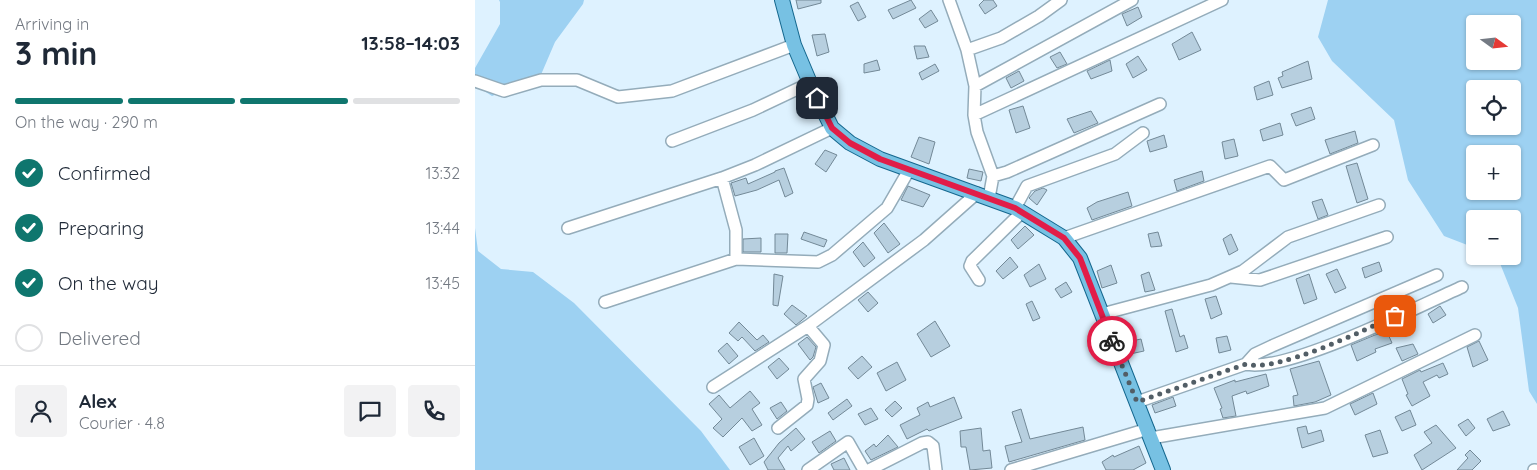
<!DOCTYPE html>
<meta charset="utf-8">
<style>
:root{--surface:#fff;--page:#f2f2f3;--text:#1f2937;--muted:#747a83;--line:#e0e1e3;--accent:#0f766e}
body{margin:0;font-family:Quicksand,sans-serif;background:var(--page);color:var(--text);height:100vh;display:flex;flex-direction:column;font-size:19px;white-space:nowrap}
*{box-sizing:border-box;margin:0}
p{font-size:16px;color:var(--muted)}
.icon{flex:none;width:28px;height:28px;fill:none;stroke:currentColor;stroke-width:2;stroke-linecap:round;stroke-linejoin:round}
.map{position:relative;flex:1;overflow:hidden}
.panel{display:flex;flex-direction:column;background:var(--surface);width:475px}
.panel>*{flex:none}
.needle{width:32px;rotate:105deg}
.fabs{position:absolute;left:991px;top:15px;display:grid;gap:10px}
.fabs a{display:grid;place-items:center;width:55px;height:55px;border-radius:5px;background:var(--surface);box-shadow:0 1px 4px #0004;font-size:25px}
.pin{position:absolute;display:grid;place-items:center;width:42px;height:42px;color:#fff;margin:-21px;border-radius:10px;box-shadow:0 2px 8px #0006}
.courier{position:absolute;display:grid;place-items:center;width:50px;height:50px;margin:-25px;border:4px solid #e11d48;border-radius:50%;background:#fff;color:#222;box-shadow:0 1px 6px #0007}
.overview em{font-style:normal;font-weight:700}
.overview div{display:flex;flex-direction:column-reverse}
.overview{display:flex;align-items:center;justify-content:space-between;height:85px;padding:0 15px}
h1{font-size:32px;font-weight:700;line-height:38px}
.bar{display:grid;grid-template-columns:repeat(4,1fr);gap:8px 5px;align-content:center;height:60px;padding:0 15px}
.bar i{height:6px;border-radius:4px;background:var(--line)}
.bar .current{background:var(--accent)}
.bar p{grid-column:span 4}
.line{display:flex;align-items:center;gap:12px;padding:0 15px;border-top:1px solid var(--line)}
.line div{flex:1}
.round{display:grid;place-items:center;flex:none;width:52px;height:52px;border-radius:5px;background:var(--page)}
ol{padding:0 15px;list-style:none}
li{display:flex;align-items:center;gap:15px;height:55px}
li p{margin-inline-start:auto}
li .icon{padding:5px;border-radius:50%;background:var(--accent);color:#fff;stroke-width:4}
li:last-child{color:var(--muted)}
li i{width:28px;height:28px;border:2px solid var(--line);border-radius:50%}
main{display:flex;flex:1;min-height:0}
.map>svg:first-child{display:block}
.green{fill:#9dd1f2;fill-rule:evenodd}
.building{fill:#b7cfdf;stroke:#738997}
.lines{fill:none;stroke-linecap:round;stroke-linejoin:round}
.minor-casing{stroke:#94acba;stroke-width:14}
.major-casing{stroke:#14678e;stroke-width:16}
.minor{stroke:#fff;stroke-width:11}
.major{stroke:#77c1e3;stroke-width:14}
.done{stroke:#525e66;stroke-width:5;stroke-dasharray:0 9}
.route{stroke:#e11d48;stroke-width:6}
</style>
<main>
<section class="panel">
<div class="overview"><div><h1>3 min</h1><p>Arriving in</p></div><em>13:58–14:03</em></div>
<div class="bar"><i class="current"></i><i class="current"></i><i class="current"></i><i></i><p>On the way · 290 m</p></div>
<ol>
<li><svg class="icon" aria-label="check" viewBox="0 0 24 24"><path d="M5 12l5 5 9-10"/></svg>Confirmed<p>13:32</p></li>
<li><svg class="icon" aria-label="check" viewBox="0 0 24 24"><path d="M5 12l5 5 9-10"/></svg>Preparing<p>13:44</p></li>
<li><svg class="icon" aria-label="check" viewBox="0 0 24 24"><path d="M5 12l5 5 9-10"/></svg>On the way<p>13:45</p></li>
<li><i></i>Delivered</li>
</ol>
<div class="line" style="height:90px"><a class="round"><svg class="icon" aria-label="person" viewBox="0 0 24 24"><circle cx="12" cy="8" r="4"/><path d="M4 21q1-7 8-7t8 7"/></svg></a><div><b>Alex</b><p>Courier · 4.8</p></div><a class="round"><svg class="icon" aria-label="chat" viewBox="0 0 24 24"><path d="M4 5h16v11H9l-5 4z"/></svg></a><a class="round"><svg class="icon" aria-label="phone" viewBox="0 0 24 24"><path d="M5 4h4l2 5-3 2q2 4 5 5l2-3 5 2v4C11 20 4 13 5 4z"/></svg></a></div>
</section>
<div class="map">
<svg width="1062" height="470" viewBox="0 0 1062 470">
<rect width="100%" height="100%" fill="#def2ff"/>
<path class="green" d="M24 0H109L108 4 80 42 65 77 17 96 0 85V68L25 24V2Z
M853 0H1062V404L1054 391 1043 308 1022 256H1038V219H1000V248L969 236 933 180 919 120 857 61 843 37ZM1000 24H1038V61H1000ZM1000 89H1038V126H1000ZM1000 154H1038V191H1000Z
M0 228 3 251 26 269 58 272 99 303 226 431 255 470H0Z"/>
<path class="building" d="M321 0H346V3L323 9Z
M436 0 441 8 418 19 413 10Z
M509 0H518L522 6 510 14 504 5Z
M383 2 391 17 383 21 375 6Z
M663 7 667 17 652 26 647 14Z
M456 10 463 21 450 28 444 19Z
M717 32 726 50 704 60 697 44Z
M350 34 354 52 342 56 337 35Z
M439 46H450L454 57 442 59Z
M585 52 592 64 582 68 575 57Z
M663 56 672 70 658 78 651 64Z
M402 60 405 70 389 73V64Z
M635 60 637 71 616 79 612 71Z
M833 61 837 79 807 88 803 78 808 76 807 72Z
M460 64 464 71 447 80 444 73Z
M544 71 549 81 536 88 531 78Z
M794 81 798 95 782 100 779 87Z
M548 106 555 128 541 133 534 110Z
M836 107 840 119 821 126 816 114Z
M616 111 623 123 599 133 592 119Z
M805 123 808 135 788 141 785 130Z
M880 131 883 143 855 154 850 140Z
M689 135 692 147 675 152 672 141Z
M444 137 460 142 454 164 436 157Z
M759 139 763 156 750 159 747 142Z
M350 150 362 155 351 172 340 164Z
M882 163 893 199 882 203 871 166Z
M309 168 318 193 310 197 304 180 282 190 260 196 256 183 271 178 273 184 300 172V171Z
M494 169 508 172 506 181 492 178Z
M727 171 729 181 702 191 699 180Z
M433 186 455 195 448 207 426 200Z
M568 188 572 190 562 205 554 198 560 191Z
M653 192 657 206 617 220 612 208 622 202Z
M847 199 853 215 843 219 837 202Z
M409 223 425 244 413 253 399 233Z
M550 226 559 235 543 249 536 240Z
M329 232 352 240 349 247 326 239Z
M683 232 687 246 676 247 673 234Z
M300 234H313L312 253H300Z
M756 234 763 250 754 255 748 239Z
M286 238V252H268V239Z
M388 242 400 258 389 267 378 252Z
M535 257 543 267 528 279 521 271Z
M904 262 907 271 890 278 887 268Z
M564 264 571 279 555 287 549 275Z
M636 265 642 283 627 288 622 271Z
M862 269 871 288 860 293 851 274Z
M674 272 680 290 670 292 666 275Z
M299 274 308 276 303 306 298 305Z
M834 274 842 299 829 304 821 279Z
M591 282 597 292 586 298 580 289Z
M393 292 403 303 393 312 383 300Z
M741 296 747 314 736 319 730 299Z
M557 301 565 318 558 321 551 304Z
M317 305 332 316 321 325 309 314Z
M965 306 971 315 958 323 953 314Z
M697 309 705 337 709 335 713 348 701 352 690 311Z
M460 321 475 346 456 357 442 334Z
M264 322 282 340 288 335 294 342 280 351 267 337 263 341 254 333Z
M912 332 917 343 900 349 901 352 882 361 876 345 900 335Z
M752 336 756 350 744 353 741 338Z
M332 337 341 347 338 357 335 360 323 344Z
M666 339 669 351 655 354 652 342Z
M1004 341 1013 360 998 367 992 347Z
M252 343 263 356 254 364 243 351Z
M938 344 943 354 927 361 921 348Z
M387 356 397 367 383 379 373 368Z
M304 358 314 369 302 379 293 367Z
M844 361 856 395 840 402 819 406 818 396 823 395 815 369Z
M422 362 431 380 411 391 402 373Z
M968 363 973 374 964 378 962 375 948 382 955 396 937 406 931 395 933 394 927 379 945 370 946 372Z
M791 374 794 386 772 394 771 391 757 396 761 416 748 418 745 409 747 408 739 388 760 380V382Z
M346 383 354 398 343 403 338 387Z
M275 391 285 403 277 409 287 425 277 431 267 418 248 437 238 428 247 419 234 404 244 395 255 408Z
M898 393 902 404 880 415 875 404Z
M479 397 487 418 454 431 452 429 432 439 425 425 445 415 442 408 453 402 455 407Z
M698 397 701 406 680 413 677 405Z
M372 399 377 406 358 420 353 413Z
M420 401 427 408 417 417 410 410Z
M306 402 312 411 302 419 295 408Z
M396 408 403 419 390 425 383 414Z
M546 409 555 439 608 427 610 440 534 462 530 446 547 442 537 412Z
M935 410 941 425 927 431 920 417Z
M1028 411 1035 425 1018 431 1012 419Z
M993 419 1000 428 991 436 983 425Z
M961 425 981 448 947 470 939 455 957 443 949 432Z
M831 426 833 434 846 430 849 441 827 448 822 428Z
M321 428 330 439 316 451 313 446 303 458 310 470H293L289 462 304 443Z
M506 428 508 451 515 450 517 468 495 470 491 447H486L485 431Z
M905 430 913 453 898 457 890 435Z
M355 431 361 441 344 453 337 442Z
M413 435 423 447 396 460 390 451 399 444 401 447Z
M279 438 289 456 275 465 264 447Z
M664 446 671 463 658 470H631L627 462 638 455 639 457Z
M995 450 1006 461 997 470H982L993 458 990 455Z
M369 458 375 470H359L356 464Z"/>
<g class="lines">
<g class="minor-casing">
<path id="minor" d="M474 0 492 50 500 86 499 115 502 132 518 176 514 198
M492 50 526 38 564 16 586 0
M0 81 29 91 66 80H102L143 97 197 91 319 45
M500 86 657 0
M499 115 747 0
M197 141 278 110 335 83
M518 176 532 172 685 104
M247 178 261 230V259
M540 208 552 186 640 154 668 133
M93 228 247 178 280 165 357 128
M589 238 795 166 809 180 898 145
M756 277 785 280 912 237
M504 280 495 266 497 261 547 212
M130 302 261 259 343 262 357 255 412 208 434 170
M627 314 736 285 768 271 813 237 904 205
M771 364C810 374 946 305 987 287
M238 387 333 326 449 240 502 193
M662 402 771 364 780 354 797 346 962 275
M303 428 332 405 333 399 329 379 345 361 349 345 333 326
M676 438 850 408 1000 335
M333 470 373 442 389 470
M394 470 447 443 453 442 458 446 461 470
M536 470 673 429
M1059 470H1060"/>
</g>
<g class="major-casing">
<path id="major" d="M307 0 319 45 335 83 357 128 375 143 405 159 540 208 589 238 605 258 688 470"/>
</g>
<use href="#minor" class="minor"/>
<use href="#major" class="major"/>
</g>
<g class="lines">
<path class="done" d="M637 341 662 402 771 364C802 373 889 330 920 316"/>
<path class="route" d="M342 98 357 128 375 143 405 159 540 208 589 238 605 258 637 341"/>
</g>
</svg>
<div class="fabs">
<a><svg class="needle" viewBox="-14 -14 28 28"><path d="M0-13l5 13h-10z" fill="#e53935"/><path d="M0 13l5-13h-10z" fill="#747a83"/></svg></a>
<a><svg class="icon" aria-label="locate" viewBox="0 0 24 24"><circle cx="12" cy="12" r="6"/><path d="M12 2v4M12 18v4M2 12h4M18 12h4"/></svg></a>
<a>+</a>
<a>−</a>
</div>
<div class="pin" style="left:920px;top:316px;background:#ea580c"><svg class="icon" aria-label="bag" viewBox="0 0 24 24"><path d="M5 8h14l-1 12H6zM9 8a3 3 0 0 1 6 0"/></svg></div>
<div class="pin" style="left:342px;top:98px;background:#1f2937"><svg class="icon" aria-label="home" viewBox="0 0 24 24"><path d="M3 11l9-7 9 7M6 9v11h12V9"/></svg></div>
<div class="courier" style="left:637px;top:341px"><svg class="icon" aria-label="bike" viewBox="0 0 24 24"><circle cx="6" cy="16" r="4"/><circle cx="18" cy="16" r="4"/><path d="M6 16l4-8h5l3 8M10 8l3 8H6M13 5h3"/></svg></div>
</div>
</main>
